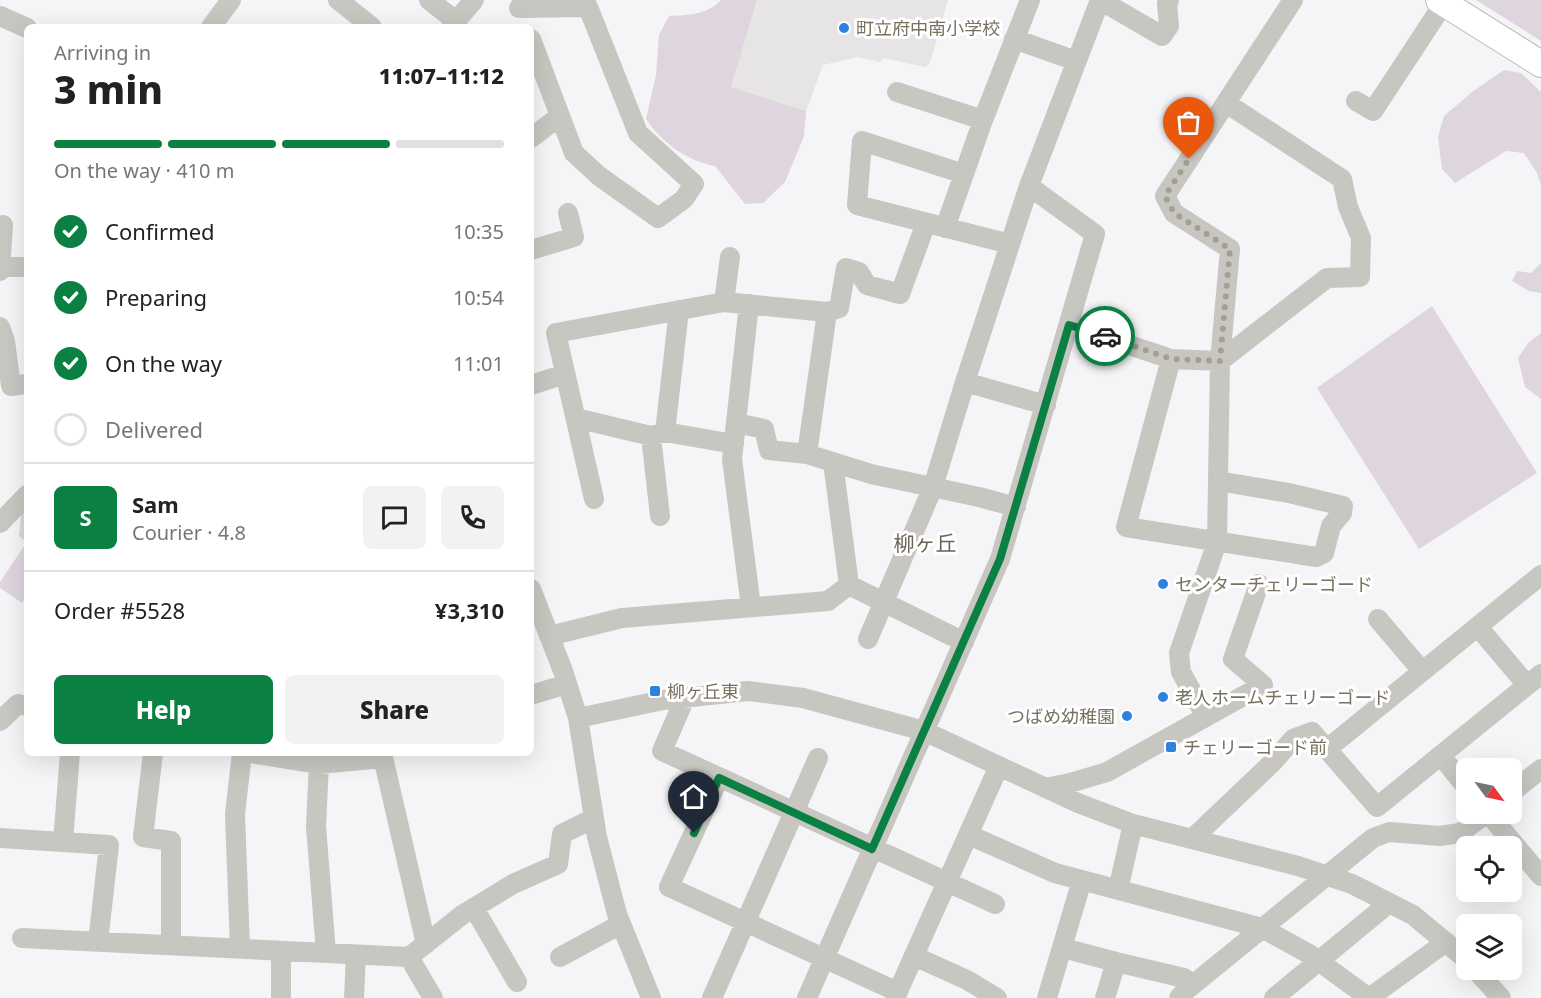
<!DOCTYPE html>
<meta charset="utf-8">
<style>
:root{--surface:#fff;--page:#f2f2f2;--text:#222;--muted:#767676;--line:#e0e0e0;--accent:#0b8043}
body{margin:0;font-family:"Noto Sans","Noto Sans JP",sans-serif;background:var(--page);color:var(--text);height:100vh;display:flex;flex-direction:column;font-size:22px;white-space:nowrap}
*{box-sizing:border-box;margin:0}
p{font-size:20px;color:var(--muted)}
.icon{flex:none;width:33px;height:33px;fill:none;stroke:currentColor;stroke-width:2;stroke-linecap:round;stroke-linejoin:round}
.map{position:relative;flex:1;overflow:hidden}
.drawer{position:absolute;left:24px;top:24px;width:510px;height:732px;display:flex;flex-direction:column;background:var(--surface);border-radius:9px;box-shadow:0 6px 24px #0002}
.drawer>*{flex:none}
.needle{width:39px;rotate:123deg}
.tools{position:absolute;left:1456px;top:758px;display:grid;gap:12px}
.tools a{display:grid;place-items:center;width:66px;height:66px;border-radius:9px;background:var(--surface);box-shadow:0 6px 24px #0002;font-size:30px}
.pin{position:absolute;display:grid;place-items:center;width:51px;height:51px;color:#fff;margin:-62px -26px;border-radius:50% 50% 50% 0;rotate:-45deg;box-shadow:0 0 6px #0007}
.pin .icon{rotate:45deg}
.courier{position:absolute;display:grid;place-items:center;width:60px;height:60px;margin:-30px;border:4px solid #0b8043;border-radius:50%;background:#fff;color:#222;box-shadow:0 2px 8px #0007}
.overview em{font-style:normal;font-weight:800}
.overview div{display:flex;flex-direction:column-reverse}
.overview{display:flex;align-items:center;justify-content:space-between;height:102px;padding:0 30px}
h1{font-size:39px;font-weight:800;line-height:45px}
.bar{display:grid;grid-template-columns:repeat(4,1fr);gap:9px 6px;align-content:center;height:72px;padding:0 30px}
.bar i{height:8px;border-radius:4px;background:var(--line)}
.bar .selected{background:var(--accent)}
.bar p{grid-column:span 4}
.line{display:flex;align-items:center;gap:15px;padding:0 30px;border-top:2px solid var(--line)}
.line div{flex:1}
.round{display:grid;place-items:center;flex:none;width:63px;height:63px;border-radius:9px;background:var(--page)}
ol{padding:0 30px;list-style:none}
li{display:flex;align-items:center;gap:18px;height:66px}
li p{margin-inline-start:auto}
li .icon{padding:6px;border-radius:50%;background:var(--accent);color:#fff;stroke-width:4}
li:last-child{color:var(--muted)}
li i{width:33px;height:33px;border:3px solid var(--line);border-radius:50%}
.button{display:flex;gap:12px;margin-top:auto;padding:12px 30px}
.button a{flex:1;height:69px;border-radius:9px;background:var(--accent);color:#fff;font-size:24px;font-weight:800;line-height:69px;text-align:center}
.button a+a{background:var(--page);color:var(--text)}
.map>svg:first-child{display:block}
.built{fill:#e6e4e5}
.green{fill:#ded5de}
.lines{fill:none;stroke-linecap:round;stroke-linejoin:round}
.major-casing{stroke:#bbb8b2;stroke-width:28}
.minor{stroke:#c8c6c1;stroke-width:20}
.major{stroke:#fff;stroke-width:26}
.done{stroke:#a49f94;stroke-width:6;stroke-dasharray:0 10.8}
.route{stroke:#0b8043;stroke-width:8}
.poi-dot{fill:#2e82dd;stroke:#fff;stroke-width:2}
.labels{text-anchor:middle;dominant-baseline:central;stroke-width:6;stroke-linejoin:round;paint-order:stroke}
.poi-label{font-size:18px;fill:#78715e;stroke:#fff;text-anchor:start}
.quarter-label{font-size:21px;fill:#6a6455;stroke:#fff}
</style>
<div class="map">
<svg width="1541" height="998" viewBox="0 0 1541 998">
<rect width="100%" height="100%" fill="#f5f4f7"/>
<path class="built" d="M757 0H948L930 63 925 67 883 58 880 62 858 57 823 65 806 111 731 87Z"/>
<path class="green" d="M721 0H757L731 87 806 111 804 136 785 182 763 203 745 204 715 166C687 161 662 143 646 119L656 75 659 35 669 16C688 15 707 15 721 0Z
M1476 0H1541V41Z
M1504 70 1521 73 1541 92V185L1537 173 1524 153 1506 151 1455 183 1442 169 1438 137 1444 116 1472 92Z
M1541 263V293L1529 291 1512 281 1517 271 1531 273Z
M1432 306 1537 473 1419 549 1317 388Z
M1541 333V399L1525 387 1518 358 1529 342Z
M27 500V596L22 603 0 588V582L27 542 19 536 21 516 18 512Z"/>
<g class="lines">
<g class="major-casing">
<path id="major" d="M1439 0 1541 64"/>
</g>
<path class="minor" d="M338 0 372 27
M429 0 456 21
M1100 0 1162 36 1169 26 1167 4 1169 0
M519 8 588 7 638 133 694 184 684 199 658 218 599 176 574 153 531 39
M0 16 27 28
M211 27 231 0
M451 27 474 0
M1014 39 1076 61
M897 92 983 120
M1356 101 1373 111 1444 3
M531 138 560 116
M964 174 862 141 857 205 1010 244
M945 228 983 120 1030 0
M531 250 574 237 568 213
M0 267H27
M0 271 3 225
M724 302 730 257
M749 304 732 459 751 607
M827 312 839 308 846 268 859 272 867 285 900 294 926 223
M1069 325 1171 359 1220 361 1327 278 1360 277 1361 238 1348 207 1342 179 1226 103
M0 327 5 341 11 386 27 384
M1171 359 1126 527 1316 557 1324 553 1331 526 1342 513 1343 506 1289 493 1218 481
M965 382 1046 405
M531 385 565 374
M576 418 651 436 665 432 679 310
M736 423 764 429 769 450 807 454 871 474 979 497 1016 507
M665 432 734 444
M651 436 660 516
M833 462 849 585
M594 499 556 333 724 302 827 312 807 454
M0 523 27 495
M531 589 563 671 578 718 597 837 617 914 651 998
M1378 619 1422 671
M1478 627 1527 685
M549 636 622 618 828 601 849 585 964 642
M868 639 933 487 965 382 1029 186 1100 0
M531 695 567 684
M685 698 662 751 995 904
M1206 717 1181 672 1179 653 1217 542 1220 361 1230 249 1174 213 1165 196 1293 0
M578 718 663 700 748 691 803 698 924 731 1078 803 1133 824 1298 866 1352 884 1413 915 1467 960
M0 721 18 704 27 706
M1327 749 1541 575
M153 753 143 837 171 841V945
M250 753 319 764 383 758
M382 753 426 944
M1441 756 1467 788
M319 764 316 826 326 953
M719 778 669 887 898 992
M1045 788 1070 783 1107 772 1263 685 1233 659 1259 584
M1512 792 1541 769
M1488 813 1541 876
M969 835 1055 873 1262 928 1309 954 1369 998 1446 942
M0 838 109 845 98 942
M1192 839 1273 762 1293 739 1312 732 1377 807 1541 674
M63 842 70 753
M1118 890 1133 824
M474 908 517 982
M22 938 409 957 462 915 513 884 558 864 562 834 594 818
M1063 948 1116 962 1184 978 1193 984
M240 949 235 814 242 753
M914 956 967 980 997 998
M409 957 433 998
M560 957 621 924
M1475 969 1501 998
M281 998V951
M354 998 356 955
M712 998 818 758
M807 998 1000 559 1095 234 1029 186
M895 998 999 766
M1047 998 1082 880
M1105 998 1116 962
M1179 998 1184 992 1373 838 1389 832 1440 836 1460 833 1487 813
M1274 998 1389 903"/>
<use href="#major" class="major"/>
</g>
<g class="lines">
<path class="done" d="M1105 336 1171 359 1220 361 1230 249 1174 213 1165 196 1189 159"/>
<path class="route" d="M694 833 719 778 872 849 1000 559 1069 325 1105 336"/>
</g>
<g class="poi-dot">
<circle cx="844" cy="28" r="6"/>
<circle cx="1163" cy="584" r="6"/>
<rect x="649" y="685" width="12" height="12" rx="3"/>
<circle cx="1163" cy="697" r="6"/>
<circle cx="1127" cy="716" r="6"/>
<rect x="1165" y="741" width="12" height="12" rx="3"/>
</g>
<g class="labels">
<g class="poi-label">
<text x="856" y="28">町立府中南小学校</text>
<text x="1175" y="584">センターチェリーゴード</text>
<text x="667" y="691">柳ヶ丘東</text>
<text x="1175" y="697">老人ホームチェリーゴード</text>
<text x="1115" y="716" text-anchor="end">つばめ幼稚園</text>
<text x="1183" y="747">チェリーゴード前</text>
</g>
<g class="quarter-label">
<text x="925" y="543">柳ヶ丘</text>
</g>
</g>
</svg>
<div class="tools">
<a><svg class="needle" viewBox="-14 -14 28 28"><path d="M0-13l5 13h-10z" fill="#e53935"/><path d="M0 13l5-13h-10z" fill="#767676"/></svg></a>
<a><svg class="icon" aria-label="locate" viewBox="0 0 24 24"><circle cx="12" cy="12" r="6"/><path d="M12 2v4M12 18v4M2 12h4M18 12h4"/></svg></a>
<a><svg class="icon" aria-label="layers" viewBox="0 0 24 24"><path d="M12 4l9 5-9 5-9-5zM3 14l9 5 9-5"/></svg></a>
</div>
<div class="pin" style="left:1189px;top:159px;background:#ea580c"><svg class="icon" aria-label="bag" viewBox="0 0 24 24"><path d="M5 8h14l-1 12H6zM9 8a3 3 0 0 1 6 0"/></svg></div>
<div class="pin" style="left:694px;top:833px;background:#1f2937"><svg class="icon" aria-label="home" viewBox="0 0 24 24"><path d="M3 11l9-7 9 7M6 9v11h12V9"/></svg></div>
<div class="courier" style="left:1105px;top:336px"><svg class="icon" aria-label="car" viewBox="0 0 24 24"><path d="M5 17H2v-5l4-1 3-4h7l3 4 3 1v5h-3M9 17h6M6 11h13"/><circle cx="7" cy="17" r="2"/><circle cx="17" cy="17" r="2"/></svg></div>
<section class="drawer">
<div class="overview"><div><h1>3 min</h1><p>Arriving in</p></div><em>11:07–11:12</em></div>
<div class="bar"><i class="selected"></i><i class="selected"></i><i class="selected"></i><i></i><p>On the way · 410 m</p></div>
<ol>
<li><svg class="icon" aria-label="check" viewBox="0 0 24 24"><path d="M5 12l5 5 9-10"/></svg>Confirmed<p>10:35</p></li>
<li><svg class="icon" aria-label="check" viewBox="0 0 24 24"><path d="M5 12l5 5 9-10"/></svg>Preparing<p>10:54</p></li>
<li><svg class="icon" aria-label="check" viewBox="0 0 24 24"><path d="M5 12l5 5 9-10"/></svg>On the way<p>11:01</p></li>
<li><i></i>Delivered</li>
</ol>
<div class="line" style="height:108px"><b class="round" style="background:var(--accent);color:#fff">S</b><div><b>Sam</b><p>Courier · 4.8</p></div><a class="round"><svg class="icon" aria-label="chat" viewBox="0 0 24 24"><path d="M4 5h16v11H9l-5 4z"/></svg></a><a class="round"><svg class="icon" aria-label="phone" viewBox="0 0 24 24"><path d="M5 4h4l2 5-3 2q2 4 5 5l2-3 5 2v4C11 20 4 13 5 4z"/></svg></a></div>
<div class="line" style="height:78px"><div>Order #5528</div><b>¥3,310</b></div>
<div class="button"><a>Help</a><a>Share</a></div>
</section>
</div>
